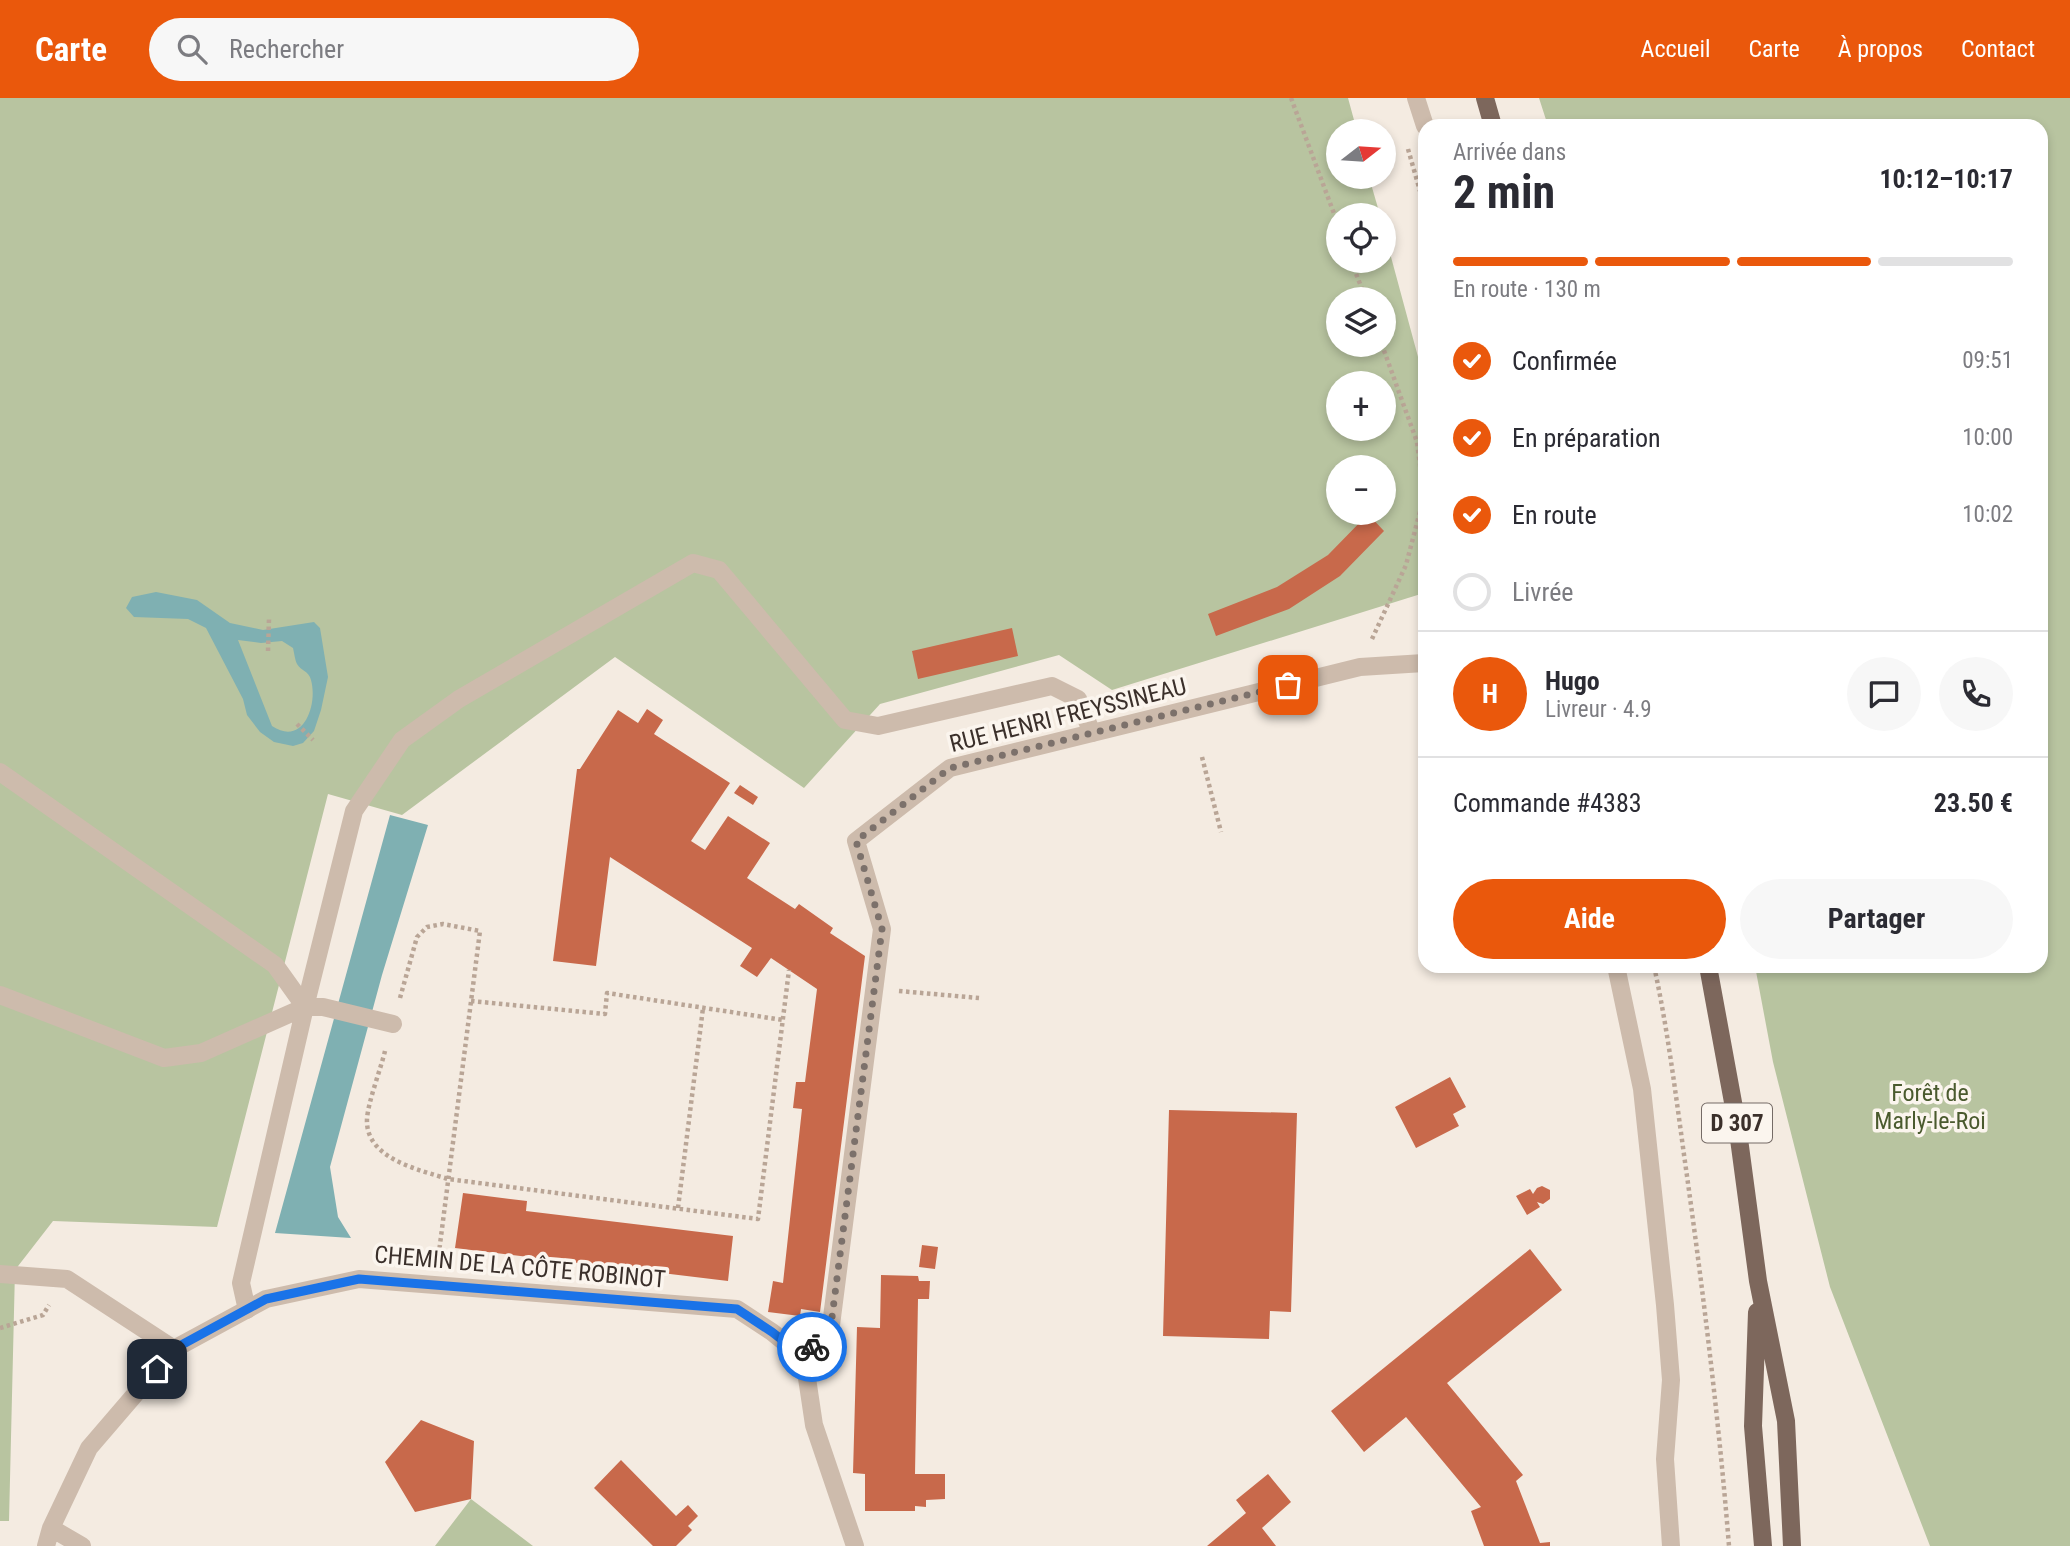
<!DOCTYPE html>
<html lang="fr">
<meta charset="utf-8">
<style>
:root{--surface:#fff;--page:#f7f7f7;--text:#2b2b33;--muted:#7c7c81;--line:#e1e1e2;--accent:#ea580c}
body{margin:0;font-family:"Roboto Condensed",sans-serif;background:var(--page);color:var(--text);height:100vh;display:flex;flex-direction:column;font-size:26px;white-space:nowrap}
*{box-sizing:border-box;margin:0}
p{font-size:23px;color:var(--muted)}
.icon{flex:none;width:38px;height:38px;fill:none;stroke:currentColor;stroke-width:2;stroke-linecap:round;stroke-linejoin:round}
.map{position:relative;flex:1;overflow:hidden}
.details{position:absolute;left:1418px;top:21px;width:630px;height:854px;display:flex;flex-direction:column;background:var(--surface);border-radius:21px;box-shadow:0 4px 10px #0003}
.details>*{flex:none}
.needle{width:46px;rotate:73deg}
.controls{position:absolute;left:1326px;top:21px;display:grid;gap:14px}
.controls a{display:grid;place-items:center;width:70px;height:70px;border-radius:50%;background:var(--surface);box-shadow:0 4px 10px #0003;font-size:35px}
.pin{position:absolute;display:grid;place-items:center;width:60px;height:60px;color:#fff;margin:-30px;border-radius:14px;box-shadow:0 4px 10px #0006}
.courier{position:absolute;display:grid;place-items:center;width:70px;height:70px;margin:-35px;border:5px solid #1a73e8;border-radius:50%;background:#fff;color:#222;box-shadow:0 2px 9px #0007}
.summary em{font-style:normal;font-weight:700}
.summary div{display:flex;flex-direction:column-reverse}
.summary{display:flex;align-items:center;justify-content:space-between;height:119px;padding:0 35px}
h1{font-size:46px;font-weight:700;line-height:52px}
.bar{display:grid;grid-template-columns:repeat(4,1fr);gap:10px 7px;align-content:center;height:84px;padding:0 35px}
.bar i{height:9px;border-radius:5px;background:var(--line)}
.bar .active{background:var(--accent)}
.bar p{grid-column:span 4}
.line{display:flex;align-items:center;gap:18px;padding:0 35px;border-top:2px solid var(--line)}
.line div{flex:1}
.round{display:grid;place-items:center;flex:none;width:74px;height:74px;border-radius:37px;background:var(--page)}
ol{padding:0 35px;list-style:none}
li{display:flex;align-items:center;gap:21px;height:77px}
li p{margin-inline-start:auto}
li .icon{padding:7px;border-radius:50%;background:var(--accent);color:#fff;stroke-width:4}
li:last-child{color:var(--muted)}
li i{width:38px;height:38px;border:4px solid var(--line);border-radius:50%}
.action{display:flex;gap:14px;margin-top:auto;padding:14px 35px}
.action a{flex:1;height:80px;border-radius:42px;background:var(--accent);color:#fff;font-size:28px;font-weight:700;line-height:80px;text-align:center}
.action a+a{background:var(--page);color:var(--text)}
header{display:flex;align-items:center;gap:42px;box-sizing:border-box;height:98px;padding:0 35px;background:var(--accent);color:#fff}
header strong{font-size:33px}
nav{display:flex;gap:38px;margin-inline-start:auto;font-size:24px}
.search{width:490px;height:63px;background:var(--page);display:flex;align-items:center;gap:18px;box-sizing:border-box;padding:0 24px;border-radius:38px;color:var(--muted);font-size:26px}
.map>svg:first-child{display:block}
.green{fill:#b8c4a0;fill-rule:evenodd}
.water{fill:#7fb0b2;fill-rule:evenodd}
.building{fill:#c8694b}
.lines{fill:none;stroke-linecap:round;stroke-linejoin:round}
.path{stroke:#b9a596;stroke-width:4.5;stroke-dasharray:3.5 3.5;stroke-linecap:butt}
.service{stroke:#cdbbac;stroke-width:18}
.minor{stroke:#cdbbac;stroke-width:18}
.primary{stroke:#7d675c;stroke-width:18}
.done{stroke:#7c716b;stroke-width:7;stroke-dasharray:0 12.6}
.route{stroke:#1a73e8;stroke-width:9}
.labels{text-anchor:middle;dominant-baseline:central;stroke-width:7;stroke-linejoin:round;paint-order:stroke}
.shield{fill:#fbf5ee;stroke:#756b66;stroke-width:2}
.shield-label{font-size:23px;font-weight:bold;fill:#3b302b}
.street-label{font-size:24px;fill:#3b302b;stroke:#fbf5ee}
.park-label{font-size:24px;fill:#4a5a2e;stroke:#fbf5ee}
</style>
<header>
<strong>Carte</strong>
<div class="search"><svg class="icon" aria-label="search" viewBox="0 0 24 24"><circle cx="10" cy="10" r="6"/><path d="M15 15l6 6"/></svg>Rechercher</div>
<nav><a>Accueil</a><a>Carte</a><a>À propos</a><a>Contact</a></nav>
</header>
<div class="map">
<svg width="2070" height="1448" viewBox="0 0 2070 1448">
<rect width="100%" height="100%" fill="#f4ebe1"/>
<path class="green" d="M0 0H1348L1357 33H1339V79H1369L1380 117H1339V163H1384V133L1424 281V495L1112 592 1059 557 880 606 804 690 615 559 402 717 328 696 217 1129 53 1123 15 1172 9 1423H0ZM1339 201H1384V247H1339ZM1339 285H1384V331H1339ZM1339 369H1384V415H1339Z
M1539 0H2070V1448H1930L1830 1189 1773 964 1755 868H2040V28H1548Z
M471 1401 533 1448H435Z"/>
<path class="water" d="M156 494 197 502 230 525 263 532 314 524 320 530 328 579 321 612 314 633 303 645 293 648 274 644 260 634 247 617 243 601 206 530 188 521 134 519 126 510 132 499ZM238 542 261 545 282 543 293 550C294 554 295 562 297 566 301 573 309 573 311 582 318 607 303 649 272 628Z
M390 717 428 727 382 877 330 1069 338 1119 351 1140 275 1135Z"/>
<path class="building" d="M1368 416 1384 433 1340 478 1289 511 1216 538 1208 516 1277 489 1328 457Z
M1012 530 1018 558 918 581 912 553Z
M647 611 663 622 654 636 730 685 691 743 705 752 728 718 770 745 747 780 795 811 799 806 833 830 830 835 865 858 820 1214 801 1211 800 1218 768 1214 773 1183 783 1185 802 1011 793 1010 796 984H805L817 891 771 860 757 879 740 868 752 850 610 759 596 868 553 863 577 671H580L618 612 638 625Z
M740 687 758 699 753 707 734 695Z
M1450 979 1466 1009 1453 1016 1459 1028 1416 1050 1395 1009Z
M1169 1012 1297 1015 1291 1214 1270 1213 1269 1241 1163 1238Z
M1542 1088 1550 1092V1101L1543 1106 1537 1104 1540 1109 1527 1117 1516 1098 1530 1091 1533 1096 1537 1090Z
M463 1095 527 1103 526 1113 733 1138 728 1183 455 1150Z
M922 1147 938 1149 935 1171 919 1169Z
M1530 1151 1562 1192 1447 1285 1523 1377 1516 1383 1523 1401 1540 1445 1550 1444V1448H1484L1471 1413 1481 1409 1406 1319 1364 1354 1331 1313Z
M881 1177 918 1178 919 1183H930L929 1201H918L915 1376H945V1401L926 1402V1409L915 1408V1413H865V1376L853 1375 857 1229 880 1230Z
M421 1322 474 1343 471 1401 415 1414 385 1364Z
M621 1362 676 1418 688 1407 698 1418 688 1428 692 1432 676 1448H653L594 1390Z
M1268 1376 1291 1404 1262 1430 1276 1448H1207L1246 1415 1236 1402Z"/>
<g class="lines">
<path class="path" d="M1291 0 1339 129
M1408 51 1424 107
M1351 163 1366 201
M1372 541 1406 467 1424 398 1417 344 1382 247
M268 553 269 521
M297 626 313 642
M1202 659 1221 734
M1654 868C1669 937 1677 1008 1687 1078 1704 1201 1719 1324 1729 1448
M899 893 979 900
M400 900 417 839 427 829 443 826 480 833 438 1162
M471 903 605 916 607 895 783 922
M385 953C381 970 368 1004 367 1021 365 1061 420 1072 448 1081L758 1121 789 872
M678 1110 703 910
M0 1230 43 1217 49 1207"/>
<path class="service" d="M0 674 275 867 305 909
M1616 868 1642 991 1665 1207 1671 1282 1665 1361 1671 1448
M0 897 164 960 201 955 305 909H323L393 926
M0 1176 67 1181 174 1251
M247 1212 241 1185 305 909 354 713 402 642 459 601 693 465 719 472 845 622 878 628 1052 588 1078 601 1092 635"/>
<path class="minor" d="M1416 0 1425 28
M804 1260 831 1227 882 831 856 743 950 670 1360 569 1424 565
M804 1260 814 1327 855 1448
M51 1430 82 1448
M46 1448 51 1430 89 1350 174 1251 266 1201 359 1181 737 1211 772 1234 804 1260"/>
<path class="primary" d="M1485 0 1493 28
M1708 868 1737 1026 1758 1183 1786 1323 1792 1448
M1757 1214 1753 1328 1763 1448"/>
</g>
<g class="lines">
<path class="done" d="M812 1249 831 1227 882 831 856 743 950 670 1288 587"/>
<path class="route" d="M157 1271 174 1251 266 1201 359 1181 737 1211 772 1234 804 1259 812 1249"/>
</g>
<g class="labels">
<rect class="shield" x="1702" y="1005.5" width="70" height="39" rx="5"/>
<g class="shield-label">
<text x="1737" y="1025">D 307</text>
</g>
<g class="street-label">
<text transform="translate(1068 617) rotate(-14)">RUE HENRI FREYSSINEAU</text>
<text transform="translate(520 1169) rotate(5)">CHEMIN DE LA CÔTE ROBINOT</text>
</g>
<g class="park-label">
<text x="1930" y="995">Forêt de<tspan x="1930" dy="28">Marly-le-Roi</tspan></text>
</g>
</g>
</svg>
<div class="controls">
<a><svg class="needle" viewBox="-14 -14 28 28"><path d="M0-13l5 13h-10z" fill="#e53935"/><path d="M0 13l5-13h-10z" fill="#7c7c81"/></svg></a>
<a><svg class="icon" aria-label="locate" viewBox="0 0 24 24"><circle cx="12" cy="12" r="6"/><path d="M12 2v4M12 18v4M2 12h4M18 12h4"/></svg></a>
<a><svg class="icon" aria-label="layers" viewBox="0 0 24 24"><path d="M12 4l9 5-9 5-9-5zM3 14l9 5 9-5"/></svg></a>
<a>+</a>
<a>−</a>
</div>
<div class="pin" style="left:1288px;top:587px;background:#ea580c"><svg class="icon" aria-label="bag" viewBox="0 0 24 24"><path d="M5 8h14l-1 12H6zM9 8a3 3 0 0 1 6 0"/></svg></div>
<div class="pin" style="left:157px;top:1271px;background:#1f2937"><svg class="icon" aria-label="home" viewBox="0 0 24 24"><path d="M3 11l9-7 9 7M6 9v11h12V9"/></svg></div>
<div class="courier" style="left:812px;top:1249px"><svg class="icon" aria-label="bike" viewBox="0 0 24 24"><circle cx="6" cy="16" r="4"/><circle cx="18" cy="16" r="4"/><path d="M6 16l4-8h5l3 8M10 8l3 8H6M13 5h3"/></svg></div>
<section class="details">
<div class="summary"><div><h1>2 min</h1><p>Arrivée dans</p></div><em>10:12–10:17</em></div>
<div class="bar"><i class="active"></i><i class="active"></i><i class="active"></i><i></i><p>En route · 130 m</p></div>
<ol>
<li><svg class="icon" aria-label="check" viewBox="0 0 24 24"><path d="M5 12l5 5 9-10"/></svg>Confirmée<p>09:51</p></li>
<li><svg class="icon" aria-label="check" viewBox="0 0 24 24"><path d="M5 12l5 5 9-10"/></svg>En préparation<p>10:00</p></li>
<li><svg class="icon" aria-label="check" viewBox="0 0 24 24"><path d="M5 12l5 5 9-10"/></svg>En route<p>10:02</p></li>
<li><i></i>Livrée</li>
</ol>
<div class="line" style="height:126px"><b class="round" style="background:var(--accent);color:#fff">H</b><div><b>Hugo</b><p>Livreur · 4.9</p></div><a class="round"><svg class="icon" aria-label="chat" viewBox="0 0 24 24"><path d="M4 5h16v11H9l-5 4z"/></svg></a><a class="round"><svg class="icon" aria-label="phone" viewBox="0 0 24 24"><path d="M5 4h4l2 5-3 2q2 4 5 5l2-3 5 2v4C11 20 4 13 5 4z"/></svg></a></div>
<div class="line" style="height:91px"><div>Commande #4383</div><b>23.50 €</b></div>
<div class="action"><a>Aide</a><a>Partager</a></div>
</section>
</div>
